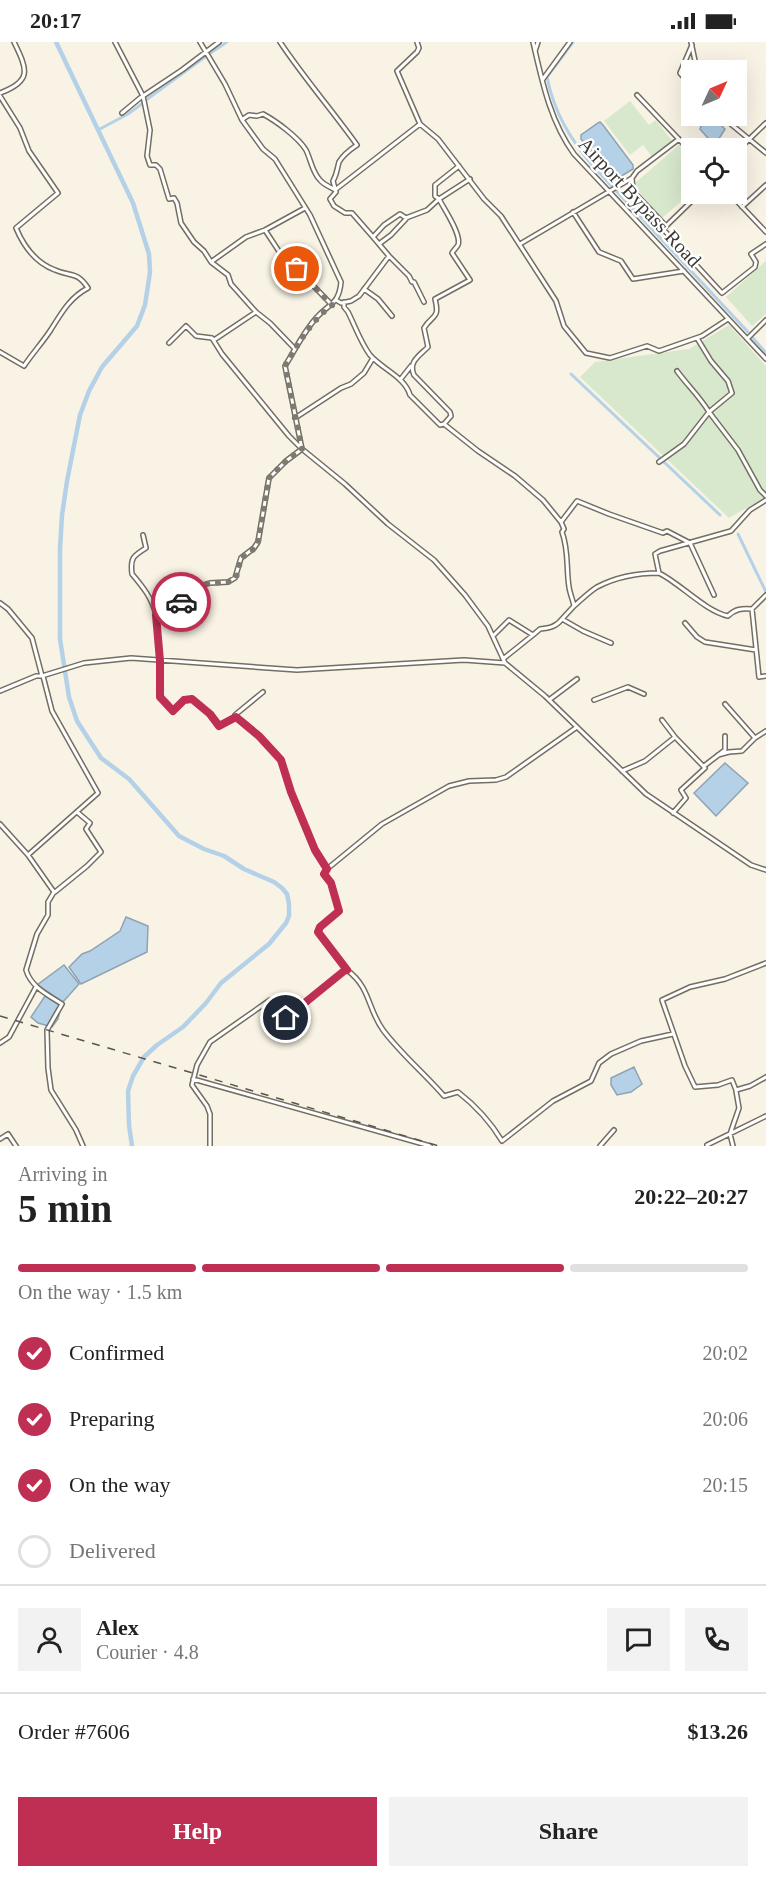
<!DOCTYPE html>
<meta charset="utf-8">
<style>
:root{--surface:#fff;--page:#f2f2f2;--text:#222;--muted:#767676;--line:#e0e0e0;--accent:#bf2f54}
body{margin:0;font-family:"Times New Roman",serif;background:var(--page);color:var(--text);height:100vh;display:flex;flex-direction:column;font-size:22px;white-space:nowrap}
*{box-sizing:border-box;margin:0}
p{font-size:20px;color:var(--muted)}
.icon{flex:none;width:33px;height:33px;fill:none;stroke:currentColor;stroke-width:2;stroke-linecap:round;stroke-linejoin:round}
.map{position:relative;height:1104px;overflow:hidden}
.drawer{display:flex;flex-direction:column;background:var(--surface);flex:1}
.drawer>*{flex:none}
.needle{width:39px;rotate:46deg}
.buttons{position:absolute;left:681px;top:18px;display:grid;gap:12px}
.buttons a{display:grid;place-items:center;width:66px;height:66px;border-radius:0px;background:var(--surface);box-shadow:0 6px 24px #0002;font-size:30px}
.pin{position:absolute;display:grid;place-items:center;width:51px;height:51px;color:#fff;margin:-26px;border:3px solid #fff;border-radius:50%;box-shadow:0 2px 6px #0007}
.courier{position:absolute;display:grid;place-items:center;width:60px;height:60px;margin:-30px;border:4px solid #bf2f54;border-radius:50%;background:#fff;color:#222;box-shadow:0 2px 8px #0007}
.headline em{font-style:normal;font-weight:700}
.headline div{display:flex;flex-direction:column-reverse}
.headline{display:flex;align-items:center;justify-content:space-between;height:102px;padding:0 18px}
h1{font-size:39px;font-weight:700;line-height:45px}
.bar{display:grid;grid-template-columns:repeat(4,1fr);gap:9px 6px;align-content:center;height:72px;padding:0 18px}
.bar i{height:8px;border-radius:4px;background:var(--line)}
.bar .selected{background:var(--accent)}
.bar p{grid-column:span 4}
.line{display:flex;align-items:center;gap:15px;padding:0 18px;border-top:2px solid var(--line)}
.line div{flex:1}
.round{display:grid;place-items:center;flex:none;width:63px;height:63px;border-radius:0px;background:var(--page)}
ol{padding:0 18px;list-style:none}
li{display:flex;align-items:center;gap:18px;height:66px}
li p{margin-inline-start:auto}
li .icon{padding:6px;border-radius:50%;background:var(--accent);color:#fff;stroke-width:4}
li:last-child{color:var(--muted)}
li i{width:33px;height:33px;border:3px solid var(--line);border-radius:50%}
.action{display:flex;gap:12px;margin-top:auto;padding:12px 18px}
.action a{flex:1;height:69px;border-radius:0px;background:var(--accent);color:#fff;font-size:24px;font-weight:700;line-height:69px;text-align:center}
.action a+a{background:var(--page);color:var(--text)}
.status{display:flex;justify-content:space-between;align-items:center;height:42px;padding:0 30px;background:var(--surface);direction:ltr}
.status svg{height:16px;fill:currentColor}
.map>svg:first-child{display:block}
.green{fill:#d8e8cd}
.water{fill:#b4d1e8;stroke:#90a3b2;stroke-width:1.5}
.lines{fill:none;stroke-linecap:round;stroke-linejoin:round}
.canal{stroke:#b4d1e8;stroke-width:3}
.river{stroke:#b4d1e8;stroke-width:4.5}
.minor-casing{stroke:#736e61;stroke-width:6}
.minor{stroke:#fff;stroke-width:3}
.rail{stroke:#59564f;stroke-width:1.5;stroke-dasharray:8 8;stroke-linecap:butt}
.done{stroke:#7e7a72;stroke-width:6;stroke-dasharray:0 10.8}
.route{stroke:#bf2f54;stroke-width:8}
.labels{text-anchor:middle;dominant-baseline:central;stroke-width:4.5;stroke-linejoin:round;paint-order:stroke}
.street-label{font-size:20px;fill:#3c3934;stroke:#fff}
</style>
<div class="status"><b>20:17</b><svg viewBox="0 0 49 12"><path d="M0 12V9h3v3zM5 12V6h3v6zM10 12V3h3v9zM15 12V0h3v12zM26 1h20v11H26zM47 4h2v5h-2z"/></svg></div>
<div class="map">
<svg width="766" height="1104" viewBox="0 0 766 1104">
<rect width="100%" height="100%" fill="#f8f3e4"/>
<path class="green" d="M630 59 649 83 656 78 672 99 652 115 643 103 630 113 604 79Z
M680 102 691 115V151L662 176 633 143Z
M766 219V272L752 284 726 255Z
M729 283 766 324V455L729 476 580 335 595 320 689 307Z"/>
<path class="water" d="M711 77H715L725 87 720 95 713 102 700 87 701 84Z
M598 81 600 80 603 83 633 123V127L615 138 581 97V93Z
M725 721 748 741 716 774 694 751Z
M126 875 148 884 147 910 81 942 69 925 82 912 90 909 120 889Z
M64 923 79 942 63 960 37 943Z
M45 954 61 964 58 977 52 985 38 981 31 975Z
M634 1025 642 1042 631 1050 617 1053 611 1043V1036Z"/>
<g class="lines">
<path class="canal" d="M573 0 547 35C554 70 570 97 593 124L748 290
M209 12 227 0
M146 58 205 15
M98 88 128 72 143 61
M753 296 766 311
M571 332 720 473
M738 492 766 550"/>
<path class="river" d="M56 0 133 161 149 212 150 230 145 263 137 284 102 325 89 349 80 373 67 439 62 473 60 507V597L69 655 77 679 101 716 129 737 179 794 204 807 224 814 244 827 274 840 282 846 287 852 289 862V874L286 881 269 902 221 941 206 961 183 985 157 1003 144 1015 133 1034 128 1049 129 1083 132 1104"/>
<g class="minor-casing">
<path id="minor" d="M115 0 143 54
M200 0 225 42 242 78 263 107 275 117 310 173 341 240C339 262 330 261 317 275 304 289 295 308 285 324L302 407 345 442 388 482 434 518 442 527 465 553 488 584 505 621
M280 0C304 36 332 68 357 103 351 107 343 113 339 120 337 127 337 132 333 139L336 150 330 157 334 164 345 171H352L373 195 384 183 400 172 406 176 427 168 439 157 435 154V143L459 124
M417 0 419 6 417 10 397 29 420 82 438 97 484 157 501 174 556 259 564 284 586 311 610 316 647 304 659 309 702 294 728 277
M533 0C542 39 550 79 574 112L766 317
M691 0 697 28
M535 9 538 0
M543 37 570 0
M692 45 680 31 692 3
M0 51C33 39 27 27 14 0
M637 53 692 111
M0 54 20 86 29 109 58 151 16 186C24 205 36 221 55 228 71 235 77 229 88 246 69 256 61 272 50 289 42 301 32 312 24 324L0 310
M143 54 150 88 147 114 150 123H156L160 127 169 157 174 156 177 161 181 181 194 200 204 209 211 220 228 233 231 242 256 270 270 281 295 307
M122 71 140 56 182 28 219 0
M721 74 766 111
M243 77 249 73 257 74 263 72C276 79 298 95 306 108 311 118 312 130 320 138 323 142 330 145 335 148L420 82
M736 110 766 81
M470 137C459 144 450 150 439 157 444 167 462 193 458 203 458 204 452 210 452 211L470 238 435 257C440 277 433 272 424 286L428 305C419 314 408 320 414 333L450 370 451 374 444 382 478 409 515 434 543 458 561 480 577 459 609 472 663 491 667 489 690 501 714 553
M699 152 663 187 722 251 755 225 756 220 751 212 766 202
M730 152 766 190
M742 165 766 143
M305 166 265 188 288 223 297 227 332 263
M573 170 599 210 621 219 633 237 684 229
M666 184 633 149 632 136 637 129 679 97
M379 202 391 193 406 177
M520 202 632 136
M389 214 409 234 412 240H414L424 260
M211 220 246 195 265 188
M364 247 378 257 392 274
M336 258 341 261 351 259 359 254 389 214 373 195
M344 260V265L348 270C355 284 361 301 370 313 382 327 405 335 410 353L440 383 444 382
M697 296 711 319 728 339 732 351 709 370 738 408 760 448 766 454
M747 297 766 278
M214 298 256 270
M169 301 186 284 196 294 212 296 222 312 289 394 302 407 286 419 269 436 258 500 254 506 241 516 235 536 228 540 210 541 200 544 183 558 156 573 160 619V655L173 669 185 658 192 657 210 672 219 684 236 675
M400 338 411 324
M295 376 341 346 351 342 364 331 373 316
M659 420 684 402 709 370C700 355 688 344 677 329
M766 458 750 468 731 489 660 509 655 512 659 531C681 542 705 569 728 574 735 567 742 566 752 567L766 553
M561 480 564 487 562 490C569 509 566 526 569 545 570 552 573 558 574 564L562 577
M143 493 146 506C133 514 130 516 132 532 143 545 152 556 156 573
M0 561 8 567 32 596 42 634
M574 564C581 558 589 550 597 545 616 535 637 531 659 531
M752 567 759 635 766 634
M685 581 697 595 705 600 756 608
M493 594 509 578 533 593 540 587C549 586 556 585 562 577L583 589 611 601
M503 617 533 593
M0 649 36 634H42L84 621 131 616 297 628 464 618 505 621 545 654 646 752 751 823 766 828
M263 650 235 673 237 677 243 680 259 695 281 718 291 750 315 808 327 827 324 832 331 841 339 869 320 885 318 890 347 928
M549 658 577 637
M594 658 628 645 644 652
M725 662 755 696
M662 678 675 695 705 726 681 748 686 756 673 771
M718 713 729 710 742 709 755 696 766 689
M704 724 725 708V694
M622 729 645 719 675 695
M0 782 28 813 54 850 48 860V873L37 892 26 928C31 945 48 953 62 962L47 988 48 1026 51 1048 76 1088 83 1104
M28 813 98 751 52 669 43 634
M327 827 382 782 449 744 469 739 496 738 506 735 577 685
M55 850 87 824 101 810 86 787 90 781 77 770
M766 921 725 937 690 945 662 958 685 1024 695 1045 718 1043 732 1038 736 1048 750 1044 766 1035
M0 1001 9 995 36 945
M193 1037 430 1104
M0 1097 8 1092 16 1104
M707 1103 766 1074
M210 1104V1072L207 1064 192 1043 197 1023 210 1000 270 958 286 976 344 929 347 928C371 946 367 966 383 988 401 1012 425 1032 444 1054L458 1050C476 1064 490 1079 502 1099L553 1059 591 1039 599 1021 611 1012 641 999 673 992
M600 1104 614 1088
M733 1104 730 1092 739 1066 736 1049"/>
</g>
<use href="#minor" class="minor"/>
<path class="rail" d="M0 974 439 1104"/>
</g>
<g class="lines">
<path class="done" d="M181 560 204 542 228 540 236 536 241 516 255 506 258 500 269 436 286 419 302 407 285 324C298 302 310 280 332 263L297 227"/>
<path class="route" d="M181 560 156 573 160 619V655L173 669 184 658 192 657 210 672 219 684 236 675 259 694 281 718 291 750 315 808 327 827 324 832 331 841 339 869 320 885 318 890 347 928 344 929 286 976"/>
</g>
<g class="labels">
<g class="street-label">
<text transform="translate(640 160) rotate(47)">Airport Bypass Road</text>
</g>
</g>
</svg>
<div class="buttons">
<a><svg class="needle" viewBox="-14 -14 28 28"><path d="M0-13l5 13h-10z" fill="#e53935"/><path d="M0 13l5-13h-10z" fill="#767676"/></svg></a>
<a><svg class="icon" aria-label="locate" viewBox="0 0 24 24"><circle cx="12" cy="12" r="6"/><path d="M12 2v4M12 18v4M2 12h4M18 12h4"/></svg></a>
</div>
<div class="pin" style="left:297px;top:227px;background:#ea580c"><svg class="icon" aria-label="bag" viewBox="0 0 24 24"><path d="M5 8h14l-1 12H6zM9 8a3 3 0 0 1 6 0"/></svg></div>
<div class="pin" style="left:286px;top:976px;background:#1f2937"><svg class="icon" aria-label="home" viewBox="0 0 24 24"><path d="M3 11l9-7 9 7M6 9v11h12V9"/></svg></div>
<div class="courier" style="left:181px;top:560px"><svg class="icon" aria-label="car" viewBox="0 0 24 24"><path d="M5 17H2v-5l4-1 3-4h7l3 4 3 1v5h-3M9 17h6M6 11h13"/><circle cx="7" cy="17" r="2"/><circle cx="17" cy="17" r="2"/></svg></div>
</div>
<section class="drawer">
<div class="headline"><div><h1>5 min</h1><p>Arriving in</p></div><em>20:22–20:27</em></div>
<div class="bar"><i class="selected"></i><i class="selected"></i><i class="selected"></i><i></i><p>On the way · 1.5 km</p></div>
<ol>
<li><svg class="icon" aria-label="check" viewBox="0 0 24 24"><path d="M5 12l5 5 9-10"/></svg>Confirmed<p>20:02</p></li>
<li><svg class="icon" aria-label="check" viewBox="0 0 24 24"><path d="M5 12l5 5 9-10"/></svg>Preparing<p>20:06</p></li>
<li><svg class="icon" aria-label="check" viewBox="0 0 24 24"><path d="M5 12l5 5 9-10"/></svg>On the way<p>20:15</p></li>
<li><i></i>Delivered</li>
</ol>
<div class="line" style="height:108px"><a class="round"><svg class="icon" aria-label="person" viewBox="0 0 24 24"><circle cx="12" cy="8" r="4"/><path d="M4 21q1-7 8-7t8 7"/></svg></a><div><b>Alex</b><p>Courier · 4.8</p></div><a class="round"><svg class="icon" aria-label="chat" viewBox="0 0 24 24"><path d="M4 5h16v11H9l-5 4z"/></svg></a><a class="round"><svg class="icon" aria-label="phone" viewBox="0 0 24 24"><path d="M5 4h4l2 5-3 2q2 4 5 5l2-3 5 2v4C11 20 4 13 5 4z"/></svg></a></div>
<div class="line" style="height:78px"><div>Order #7606</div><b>$13.26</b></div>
<div class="action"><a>Help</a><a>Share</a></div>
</section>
